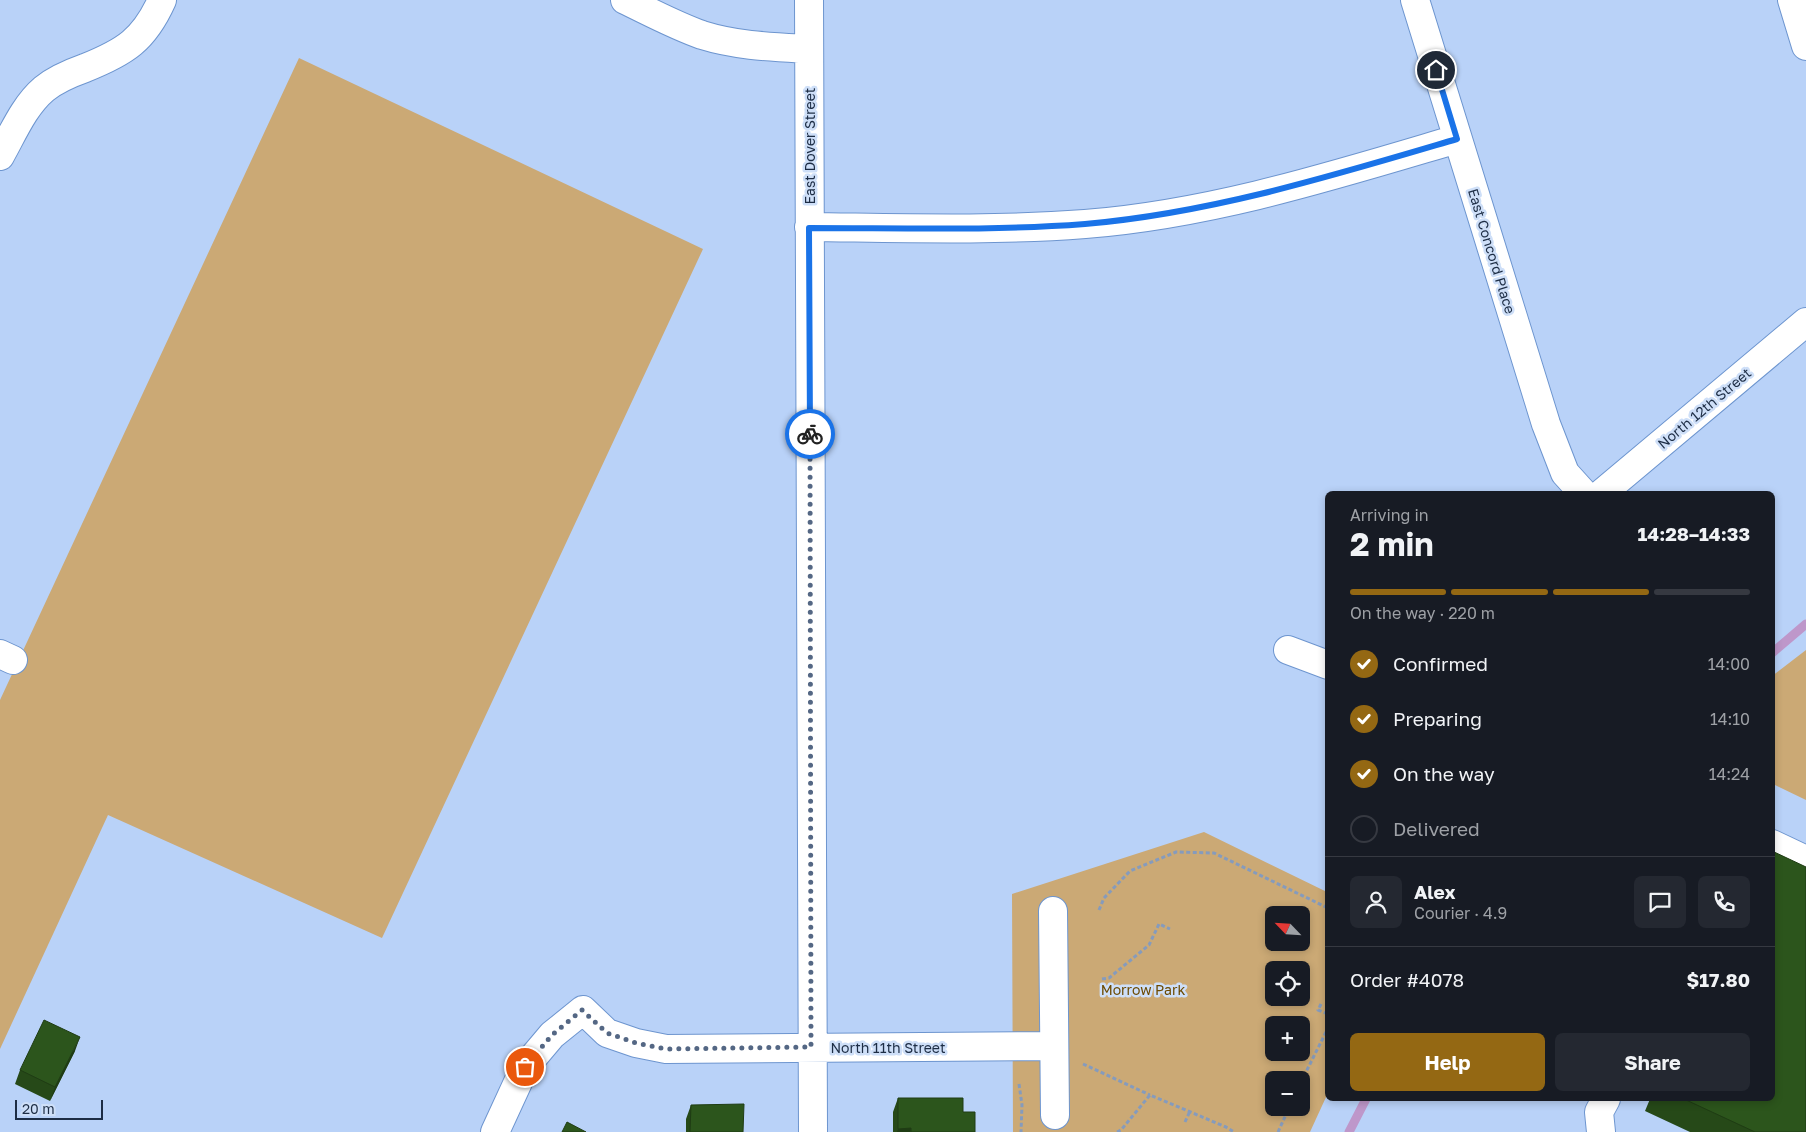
<!DOCTYPE html>
<meta charset="utf-8">
<style>
:root{--surface:#171b24;--page:#242831;--text:#f1f3f6;--muted:#9ea1a6;--line:#363941;--accent:#946813}
body{margin:0;font-family:"Golos Text",sans-serif;background:var(--page);color:var(--text);height:100vh;display:flex;flex-direction:column;font-size:19px;white-space:nowrap}
*{box-sizing:border-box;margin:0}
p{font-size:16px;color:var(--muted)}
.icon{flex:none;width:28px;height:28px;fill:none;stroke:currentColor;stroke-width:2;stroke-linecap:round;stroke-linejoin:round}
.map{position:relative;flex:1;overflow:hidden}
.side{position:absolute;left:1325px;top:491px;width:450px;height:610px;display:flex;flex-direction:column;background:var(--surface);border-radius:8px;box-shadow:0 2px 8px #0003}
.side>*{flex:none}
.needle{width:32px;rotate:295deg}
.buttons{position:absolute;left:1265px;top:906px;display:grid;gap:10px}
.buttons a{display:grid;place-items:center;width:45px;height:45px;border-radius:8px;background:var(--surface);box-shadow:0 2px 8px #0003;font-size:25px}
.scale{position:absolute;left:15px;bottom:12px;width:88px;box-sizing:border-box;padding-left:5px;border:2px solid #1d2d45;border-top:0;font-size:14px;line-height:18px;white-space:nowrap;color:#1d2d45;-webkit-text-stroke:4px #cedff8;paint-order:stroke}
.pin{position:absolute;display:grid;place-items:center;width:42px;height:42px;color:#fff;margin:-21px;border:2px solid #fff;border-radius:50%;box-shadow:0 1px 5px #0007}
.courier{position:absolute;display:grid;place-items:center;width:50px;height:50px;margin:-25px;border:4px solid #1a73e8;border-radius:50%;background:#fff;color:#222;box-shadow:0 1px 6px #0007}
.headline em{font-style:normal;font-weight:700}
.headline div{display:flex;flex-direction:column-reverse}
.headline{display:flex;align-items:center;justify-content:space-between;height:85px;padding:0 25px}
h1{font-size:32px;font-weight:700;line-height:38px}
.bar{display:grid;grid-template-columns:repeat(4,1fr);gap:8px 5px;align-content:center;height:60px;padding:0 25px}
.bar i{height:6px;border-radius:4px;background:var(--line)}
.bar .selected{background:var(--accent)}
.bar p{grid-column:span 4}
.line{display:flex;align-items:center;gap:12px;padding:0 25px;border-top:1px solid var(--line)}
.line div{flex:1}
.round{display:grid;place-items:center;flex:none;width:52px;height:52px;border-radius:8px;background:var(--page)}
ol{padding:0 25px;list-style:none}
li{display:flex;align-items:center;gap:15px;height:55px}
li p{margin-inline-start:auto}
li .icon{padding:5px;border-radius:50%;background:var(--accent);color:#fff;stroke-width:4}
li:last-child{color:var(--muted)}
li i{width:28px;height:28px;border:2px solid var(--line);border-radius:50%}
.button{display:flex;gap:10px;margin-top:auto;padding:10px 25px}
.button a{flex:1;height:58px;border-radius:8px;background:var(--accent);color:#fff;font-size:20px;font-weight:700;line-height:58px;text-align:center}
.button a+a{background:var(--page);color:var(--text)}
.map>svg:first-child{display:block}
.green{fill:#cba975;fill-rule:evenodd}
.lines{fill:none;stroke-linecap:round;stroke-linejoin:round}
.stream{stroke:#be97ca;stroke-width:9}
.minor-casing{stroke:#6d95cf;stroke-width:30}
.path{stroke:#859bbd;stroke-width:3;stroke-dasharray:4 2.5;stroke-linecap:butt}
.minor{stroke:#fff;stroke-width:28}
.wall{fill:#264918}
.shaded-wall{fill:#1f3c14}
.building{fill:#2c551c;stroke:#1f3c14}
.done{stroke:#546784;stroke-width:5;stroke-dasharray:0 9}
.route{stroke:#1a73e8;stroke-width:6}
.labels{text-anchor:middle;dominant-baseline:central;stroke-width:5;stroke-linejoin:round;paint-order:stroke}
.street-label{font-size:14px;fill:#1d2d45;stroke:#cedff8}
.park-label{font-size:14px;fill:#6b4900;stroke:#cedff8}
</style>
<div class="map">
<svg width="1806" height="1132" viewBox="0 0 1806 1132">
<rect width="100%" height="100%" fill="#b9d2f8"/>
<path class="green" d="M299 58 703 249 382 938 108 815 0 1049V700Z
M1806 650V800L1773 784 1772 676Z
M1204 832 1327 892V1095L1310 1132H1013L1012 894ZM1274 915H1301V942H1274ZM1274 970H1301V998H1274ZM1274 1025H1301V1052H1274ZM1274 1080H1301V1108H1274Z"/>
<g class="lines">
<path class="stream" d="M1772 653 1806 624
M1349 1132 1366 1099"/>
<g class="minor-casing">
<path id="minor" d="M625 0C650 12 676 26 702 35 737 46 773 47 809 49
M809 0 813 1132
M1415 0 1546 424 1565 473 1584 494
M1792 0 1806 46
M0 156C13 133 24 106 44 89 56 79 71 73 85 68 125 52 144 40 162 0
M809 227C901 228 993 231 1085 224 1213 214 1335 175 1457 139
M1601 494 1806 322
M1288 650 1328 665
M0 654 13 660
M1772 844 1806 860
M1053 911 1055 1115
M495 1132 525 1067 552 1035 583 1010 607 1033 636 1043 666 1049 1054 1046
M1601 1132 1599 1112 1606 1099"/>
</g>
<path class="path" d="M1099 910 1104 898 1130 871 1176 852 1214 853 1328 908
M1102 979 1109 978 1149 945 1159 924 1170 929
M1321 1004 1318 1010 1328 1014
M1083 1064 1150 1095
M1301 1082 1328 1028
M1019 1084 1022 1105 1021 1132
M1185 1122 1190 1111
M1117 1132 1121 1130 1150 1095 1226 1127 1234 1132
M1278 1132 1289 1108"/>
<use href="#minor" class="minor"/>
</g>
<path class="wall" d="M75 1051 50 1101 15 1084 20 1070Z
M898 1098 963 1112 975 1132H893V1112Z
M1650 1099H1772L1806 1132H1690L1645 1111Z
M691 1105 743 1132H686V1119Z"/>
<path class="shaded-wall" d="M80 1037 75 1051 50 1101 55 1087Z
M911 1128 910 1132H897L898 1129Z"/>
<path class="building" d="M1772 851 1806 867V1132H1755L1684 1099H1772Z
M44 1020 80 1037 55 1087 20 1070Z
M898 1098H963V1112H975V1132H911V1128L898 1129Z
M744 1104 743 1132H690L691 1105Z
M567 1122 586 1132H562Z"/>
<g class="lines">
<path class="done" d="M525 1067 552 1035 582 1010 607 1033 636 1043 666 1049 811 1047 810 434"/>
<path class="route" d="M810 434 809 228C901 228 993 231 1085 224 1212 213 1335 175 1457 139L1436 70"/>
</g>
<g class="labels">
<g class="street-label">
<text transform="translate(809 146) rotate(-90)">East Dover Street</text>
<text transform="translate(1492 251) rotate(73)">East Concord Place</text>
<text transform="translate(1704 408) rotate(-40)">North 12th Street</text>
<text x="888" y="1047">North 11th Street</text>
</g>
<g class="park-label">
<text x="1143" y="989">Morrow Park</text>
</g>
</g>
</svg>
<div class="buttons">
<a><svg class="needle" viewBox="-14 -14 28 28"><path d="M0-13l5 13h-10z" fill="#e53935"/><path d="M0 13l5-13h-10z" fill="#9ea1a6"/></svg></a>
<a><svg class="icon" aria-label="locate" viewBox="0 0 24 24"><circle cx="12" cy="12" r="6"/><path d="M12 2v4M12 18v4M2 12h4M18 12h4"/></svg></a>
<a>+</a>
<a>−</a>
</div>
<div class="scale">20 m</div>
<div class="pin" style="left:525px;top:1067px;background:#ea580c"><svg class="icon" aria-label="bag" viewBox="0 0 24 24"><path d="M5 8h14l-1 12H6zM9 8a3 3 0 0 1 6 0"/></svg></div>
<div class="pin" style="left:1436px;top:70px;background:#1f2937"><svg class="icon" aria-label="home" viewBox="0 0 24 24"><path d="M3 11l9-7 9 7M6 9v11h12V9"/></svg></div>
<div class="courier" style="left:810px;top:434px"><svg class="icon" aria-label="bike" viewBox="0 0 24 24"><circle cx="6" cy="16" r="4"/><circle cx="18" cy="16" r="4"/><path d="M6 16l4-8h5l3 8M10 8l3 8H6M13 5h3"/></svg></div>
<section class="side">
<div class="headline"><div><h1>2 min</h1><p>Arriving in</p></div><em>14:28–14:33</em></div>
<div class="bar"><i class="selected"></i><i class="selected"></i><i class="selected"></i><i></i><p>On the way · 220 m</p></div>
<ol>
<li><svg class="icon" aria-label="check" viewBox="0 0 24 24"><path d="M5 12l5 5 9-10"/></svg>Confirmed<p>14:00</p></li>
<li><svg class="icon" aria-label="check" viewBox="0 0 24 24"><path d="M5 12l5 5 9-10"/></svg>Preparing<p>14:10</p></li>
<li><svg class="icon" aria-label="check" viewBox="0 0 24 24"><path d="M5 12l5 5 9-10"/></svg>On the way<p>14:24</p></li>
<li><i></i>Delivered</li>
</ol>
<div class="line" style="height:90px"><a class="round"><svg class="icon" aria-label="person" viewBox="0 0 24 24"><circle cx="12" cy="8" r="4"/><path d="M4 21q1-7 8-7t8 7"/></svg></a><div><b>Alex</b><p>Courier · 4.9</p></div><a class="round"><svg class="icon" aria-label="chat" viewBox="0 0 24 24"><path d="M4 5h16v11H9l-5 4z"/></svg></a><a class="round"><svg class="icon" aria-label="phone" viewBox="0 0 24 24"><path d="M5 4h4l2 5-3 2q2 4 5 5l2-3 5 2v4C11 20 4 13 5 4z"/></svg></a></div>
<div class="line" style="height:65px"><div>Order #4078</div><b>$17.80</b></div>
<div class="button"><a>Help</a><a>Share</a></div>
</section>
</div>
